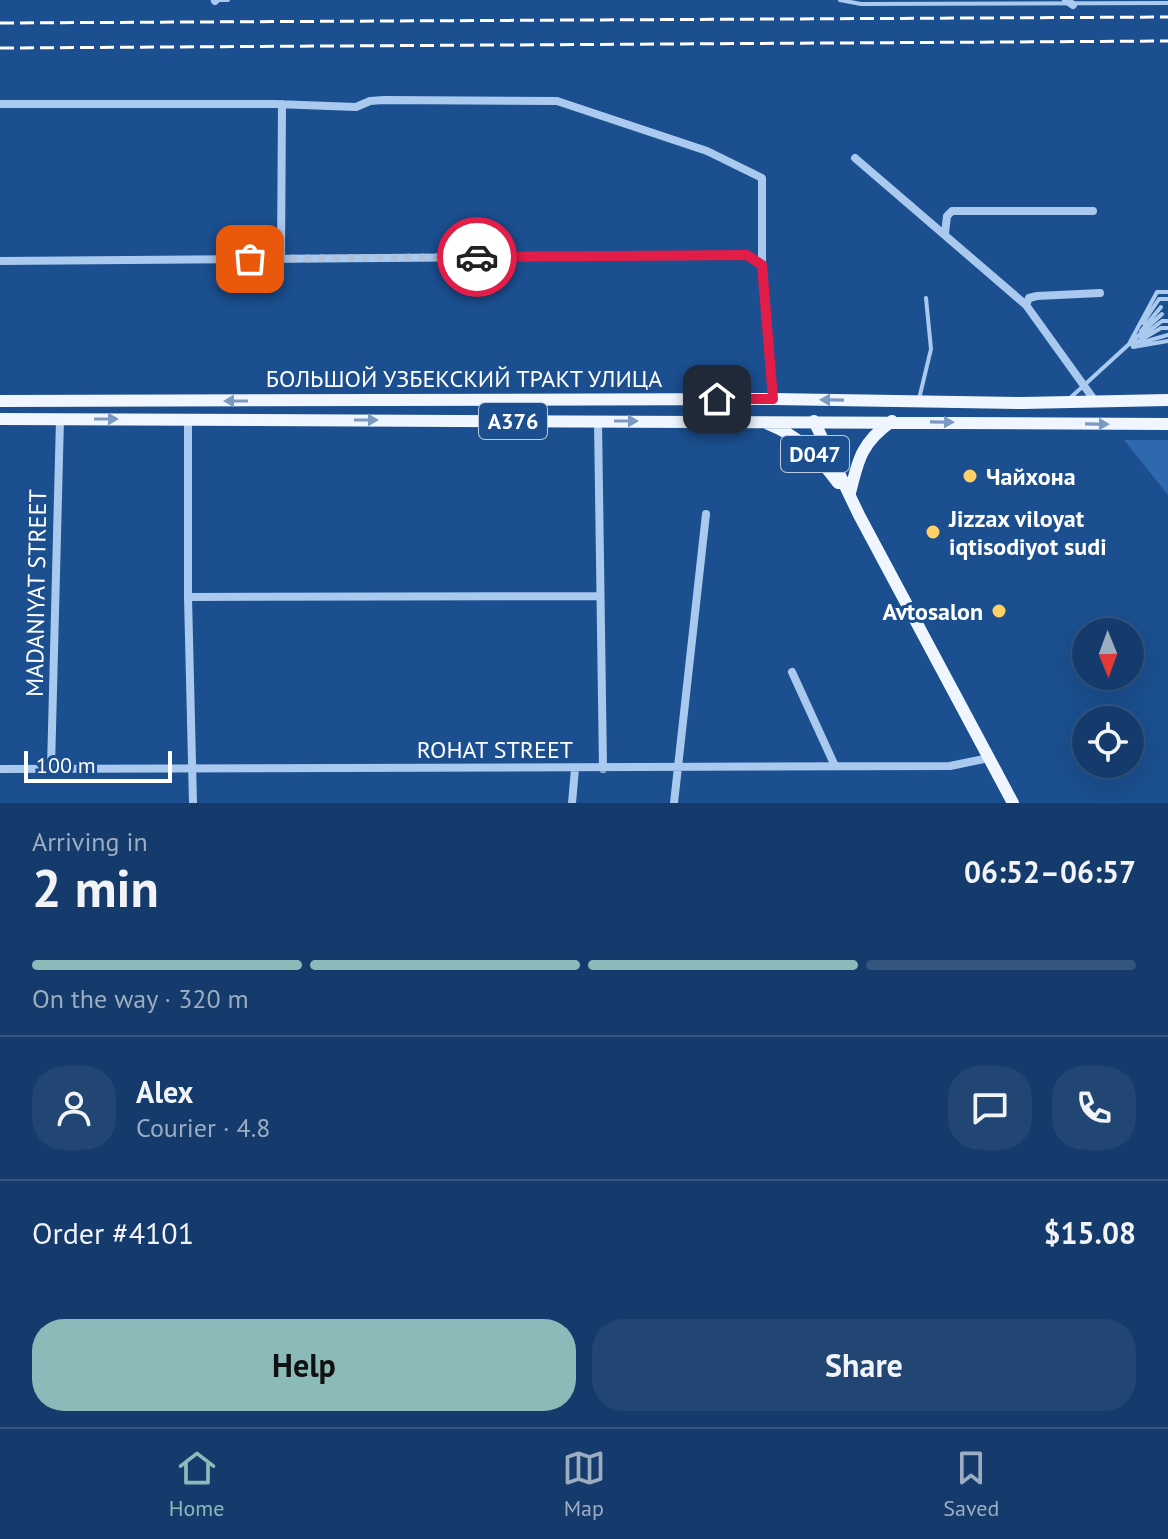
<!DOCTYPE html>
<meta charset="utf-8">
<style>
:root{--surface:#143b6b;--page:#214673;--text:#f1f3f6;--muted:#9dadc1;--line:#33557e;--accent:#8bbbb9}
body{margin:0;font-family:"PT Sans",sans-serif;background:var(--page);color:var(--text);height:100vh;display:flex;flex-direction:column;font-size:30px;white-space:nowrap}
*{box-sizing:border-box;margin:0}
p{font-size:26px;color:var(--muted)}
.icon{flex:none;width:44px;height:44px;fill:none;stroke:currentColor;stroke-width:2;stroke-linecap:round;stroke-linejoin:round}
.map{position:relative;height:803px;overflow:hidden}
.drawer{display:flex;flex-direction:column;background:var(--surface);flex:1}
.drawer>*{flex:none}
.needle{width:52px;rotate:179deg}
.buttons{position:absolute;left:1072px;top:618px;display:grid;gap:16px}
.buttons a{display:grid;place-items:center;width:72px;height:72px;border-radius:50%;background:var(--surface);box-shadow:0 8px 32px #0002,0 0 0 2px var(--line);font-size:40px}
.scale{position:absolute;left:24px;bottom:20px;width:148px;box-sizing:border-box;padding-left:8px;border:4px solid #fff;border-top:0;font-size:22px;line-height:28px;white-space:nowrap;color:#fff;-webkit-text-stroke:6px #1b4f8f;paint-order:stroke}
.pin{position:absolute;display:grid;place-items:center;width:68px;height:68px;color:#fff;margin:-34px;border-radius:16px;box-shadow:0 4px 12px #0006}
.courier{position:absolute;display:grid;place-items:center;width:80px;height:80px;margin:-40px;border:6px solid #e11d48;border-radius:50%;background:#fff;color:#222;box-shadow:0 2px 10px #0007}
.summary em{font-style:normal;font-weight:800}
.summary div{display:flex;flex-direction:column-reverse}
.summary{display:flex;align-items:center;justify-content:space-between;height:136px;padding:0 32px}
h1{font-size:52px;font-weight:800;line-height:60px}
.bar{display:grid;grid-template-columns:repeat(4,1fr);gap:12px 8px;align-content:center;height:96px;padding:0 32px}
.bar i{height:10px;border-radius:6px;background:var(--line)}
.bar .current{background:var(--accent)}
.bar p{grid-column:span 4}
.line{display:flex;align-items:center;gap:20px;padding:0 32px;border-top:2px solid var(--line)}
.line div{flex:1}
.round{display:grid;place-items:center;flex:none;width:84px;height:84px;border-radius:32px;background:var(--page)}
.action{display:flex;gap:16px;margin-top:auto;padding:16px 32px}
.action a{flex:1;height:92px;border-radius:32px;background:var(--accent);color:#111;font-size:32px;font-weight:800;line-height:92px;text-align:center}
.action a+a{background:var(--page);color:var(--text)}
.menu{display:flex;justify-content:space-around;align-items:center;height:112px;border-top:2px solid var(--line);background:var(--surface);font-size:22px;color:var(--muted)}
.menu a{display:grid;justify-items:center;gap:4px}
.menu .current{color:var(--accent)}
.map>svg:first-child{display:block}
.green{fill:#2e69ad}
.lines{fill:none;stroke-linecap:round;stroke-linejoin:round}
.service{stroke:#a9c9ee;stroke-width:4}
.minor{stroke:#a9c9ee;stroke-width:8}
.primary{stroke:#f0f6ff;stroke-width:12}
.rail{stroke:#fff;stroke-width:3;stroke-dasharray:14 6;stroke-linecap:butt}
.oneway{fill:#7b9ac1}
.done{stroke:#afc1d8;stroke-width:8;stroke-dasharray:0 14.4}
.route{stroke:#e11d48;stroke-width:10}
.poi-dot{fill:#ffd166;stroke:#1b4f8f;stroke-width:3}
.labels{text-anchor:middle;dominant-baseline:central;stroke-width:6;stroke-linejoin:round;paint-order:stroke}
.shield{fill:#1b4f8f;stroke:#bbcadd;stroke-width:2}
.shield-label{font-size:22px;font-weight:bold;fill:#fff}
.street-label{font-size:24px;fill:#fff;stroke:#1b4f8f}
.poi-label{font-size:24px;font-weight:bold;fill:#fff;stroke:#1b4f8f;text-anchor:start}
</style>
<div class="map">
<svg width="1168" height="803" viewBox="0 0 1168 803">
<rect width="100%" height="100%" fill="#1b4f8f"/>
<path class="green" d="M1124 440H1168V495Z"/>
<g class="lines">
<path class="service" d="M218 0H228
M840 0 861 4 1168 3
M1143 323 1159 299H1168
M1141 331 1161 307
M1141 337 1162 321H1168
M1140 343 1168 335
M1129 344 1157 292H1168
M1132 345 1161 328H1168
M1133 347 1168 341
M919 399 931 349 926 298
M1069 399 1162 314"/>
<path class="minor" d="M1066 0 1073 5
M215 1 216 0
M0 104H275L356 107 370 101 384 100 557 101 707 151 762 178V265
M855 158 1026 305 1095 401
M945 233 947 216 952 211H1093
M281 259 282 104
M0 261 747 255 762 265 773 399
M1026 305 1029 298 1037 296 1100 293
M188 420V597L193 803
M598 421 603 769
M188 597 600 596
M792 672 835 766
M51 768 60 419
M0 769 950 766 989 758
M572 803 575 769
M674 803 706 514"/>
<path class="primary" d="M0 401 773 399 1022 403 1168 400
M0 419 1168 424
M814 421 859 515 1013 803
M768 424C801 437 817 455 838 483
M850 493C858 459 862 442 892 421"/>
<path class="rail" d="M0 23 1168 17
M0 48 1168 41"/>
</g>
<defs><path id="oneway-solid" d="M-6-.8H1V-3.2L6.5 0L1 3.2V.8H-6Z" transform="scale(2)"/></defs>
<g class="oneway">
<use href="#oneway-solid" transform="translate(832 400) rotate(-179)"/>
<use href="#oneway-solid" transform="translate(236 401) rotate(180)"/>
<use href="#oneway-solid" transform="translate(106 419)"/>
<use href="#oneway-solid" transform="translate(366 420)"/>
<use href="#oneway-solid" transform="translate(626 421)"/>
<use href="#oneway-solid" transform="translate(942 422) rotate(1)"/>
<use href="#oneway-solid" transform="translate(1097 424) rotate(1)"/>
</g>
<g class="lines">
<path class="done" d="M250 259 477 257"/>
<path class="route" d="M477 257 747 255 762 265 773 399H717"/>
</g>
<g class="poi-dot">
<circle cx="970" cy="476" r="8"/>
<circle cx="933" cy="532" r="8"/>
<circle cx="999" cy="611" r="8"/>
</g>
<g class="labels">
<g class="shield">
<rect x="479" y="403" width="68" height="36" rx="6"/>
<rect x="781" y="436" width="68" height="36" rx="6"/>
</g>
<g class="shield-label">
<text x="513" y="421">A376</text>
<text x="815" y="454">D047</text>
</g>
<g class="street-label">
<text x="464" y="378">БОЛЬШОЙ УЗБЕКСКИЙ ТРАКТ УЛИЦА</text>
<text transform="translate(36 593) rotate(-89)">MADANIYAT STREET</text>
<text x="495" y="749">ROHAT STREET</text>
</g>
<g class="poi-label">
<text x="986" y="476">Чайхона</text>
<text x="949" y="518">Jizzax viloyat<tspan x="949" dy="28">iqtisodiyot sudi</tspan></text>
<text x="983" y="611" text-anchor="end">Avtosalon</text>
</g>
</g>
</svg>
<div class="buttons">
<a><svg class="needle" viewBox="-14 -14 28 28"><path d="M0-13l5 13h-10z" fill="#e53935"/><path d="M0 13l5-13h-10z" fill="#9dadc1"/></svg></a>
<a><svg class="icon" aria-label="locate" viewBox="0 0 24 24"><circle cx="12" cy="12" r="6"/><path d="M12 2v4M12 18v4M2 12h4M18 12h4"/></svg></a>
</div>
<div class="scale">100 m</div>
<div class="pin" style="left:250px;top:259px;background:#ea580c"><svg class="icon" aria-label="bag" viewBox="0 0 24 24"><path d="M5 8h14l-1 12H6zM9 8a3 3 0 0 1 6 0"/></svg></div>
<div class="pin" style="left:717px;top:399px;background:#1f2937"><svg class="icon" aria-label="home" viewBox="0 0 24 24"><path d="M3 11l9-7 9 7M6 9v11h12V9"/></svg></div>
<div class="courier" style="left:477px;top:257px"><svg class="icon" aria-label="car" viewBox="0 0 24 24"><path d="M5 17H2v-5l4-1 3-4h7l3 4 3 1v5h-3M9 17h6M6 11h13"/><circle cx="7" cy="17" r="2"/><circle cx="17" cy="17" r="2"/></svg></div>
</div>
<section class="drawer">
<div class="summary"><div><h1>2 min</h1><p>Arriving in</p></div><em>06:52–06:57</em></div>
<div class="bar"><i class="current"></i><i class="current"></i><i class="current"></i><i></i><p>On the way · 320 m</p></div>
<div class="line" style="height:144px"><a class="round"><svg class="icon" aria-label="person" viewBox="0 0 24 24"><circle cx="12" cy="8" r="4"/><path d="M4 21q1-7 8-7t8 7"/></svg></a><div><b>Alex</b><p>Courier · 4.8</p></div><a class="round"><svg class="icon" aria-label="chat" viewBox="0 0 24 24"><path d="M4 5h16v11H9l-5 4z"/></svg></a><a class="round"><svg class="icon" aria-label="phone" viewBox="0 0 24 24"><path d="M5 4h4l2 5-3 2q2 4 5 5l2-3 5 2v4C11 20 4 13 5 4z"/></svg></a></div>
<div class="line" style="height:104px"><div>Order #4101</div><b>$15.08</b></div>
<div class="action"><a>Help</a><a>Share</a></div>
</section>
<nav class="menu">
<a class="current"><svg class="icon" aria-label="home" viewBox="0 0 24 24"><path d="M3 11l9-7 9 7M6 9v11h12V9"/></svg>Home</a>
<a><svg class="icon" aria-label="map" viewBox="0 0 24 24"><path d="M3 6l6-2 6 2 6-2v14l-6 2-6-2-6 2zM9 4v14M15 6v14"/></svg>Map</a>
<a><svg class="icon" aria-label="saved" viewBox="0 0 24 24"><path d="M7 4h10v16l-5-4-5 4z"/></svg>Saved</a>
</nav>
